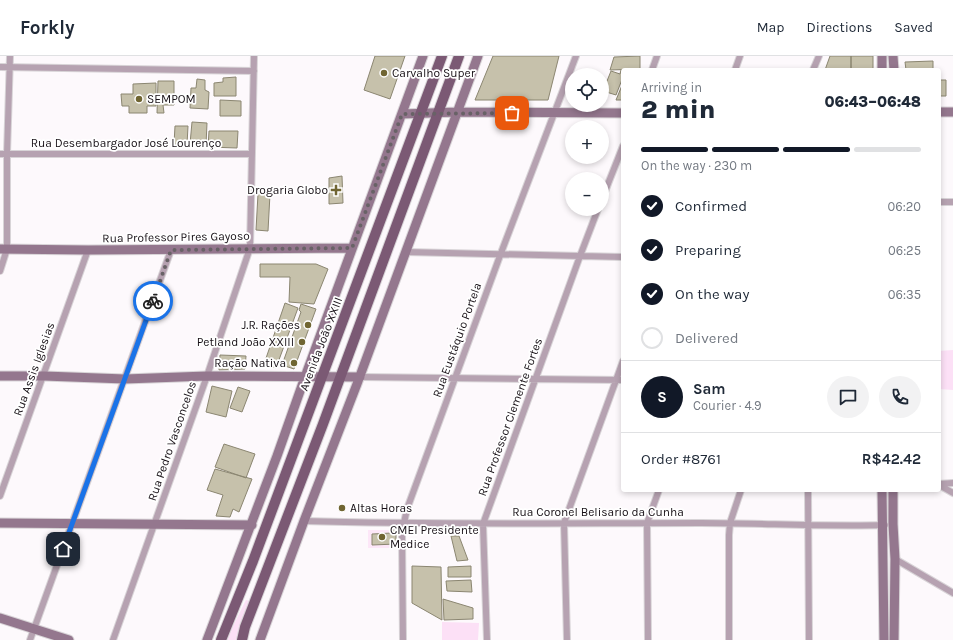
<!DOCTYPE html>
<meta charset="utf-8">
<style>
:root{--surface:#fff;--page:#f2f2f3;--text:#1f2937;--muted:#747a83;--line:#e0e1e3;--accent:#111827}
body{margin:0;font-family:Karla,sans-serif;background:var(--page);color:var(--text);height:100vh;display:flex;flex-direction:column;font-size:15px;white-space:nowrap}
*{box-sizing:border-box;margin:0}
p{font-size:13px;color:var(--muted)}
.icon{flex:none;width:22px;height:22px;fill:none;stroke:currentColor;stroke-width:2;stroke-linecap:round;stroke-linejoin:round}
.map{position:relative;flex:1;overflow:hidden}
.sheet{position:absolute;left:621px;top:12px;width:320px;height:424px;display:flex;flex-direction:column;background:var(--surface);border-radius:4px;box-shadow:0 2px 6px #0003}
.sheet>*{flex:none}
.buttons{position:absolute;left:565px;top:12px;display:grid;gap:8px}
.buttons a{display:grid;place-items:center;width:44px;height:44px;border-radius:50%;background:var(--surface);box-shadow:0 2px 6px #0003;font-size:20px}
.pin{position:absolute;display:grid;place-items:center;width:34px;height:34px;color:#fff;margin:-17px;border-radius:8px;box-shadow:0 2px 6px #0006}
.courier{position:absolute;display:grid;place-items:center;width:40px;height:40px;margin:-20px;border:3px solid #1a73e8;border-radius:50%;background:#fff;color:#222;box-shadow:0 1px 5px #0007}
.headline em{font-style:normal;font-weight:800}
.headline div{display:flex;flex-direction:column-reverse}
.headline{display:flex;align-items:center;justify-content:space-between;height:68px;padding:0 20px}
h1{font-size:26px;font-weight:800;line-height:30px}
.bar{display:grid;grid-template-columns:repeat(4,1fr);gap:6px 4px;align-content:center;height:48px;padding:0 20px}
.bar i{height:5px;border-radius:3px;background:var(--line)}
.bar .active{background:var(--accent)}
.bar p{grid-column:span 4}
.line{display:flex;align-items:center;gap:10px;padding:0 20px;border-top:1px solid var(--line)}
.line div{flex:1}
.round{display:grid;place-items:center;flex:none;width:42px;height:42px;border-radius:21px;background:var(--page)}
ol{padding:0 20px;list-style:none}
li{display:flex;align-items:center;gap:12px;height:44px}
li p{margin-inline-start:auto}
li .icon{padding:4px;border-radius:50%;background:var(--accent);color:#fff;stroke-width:4}
li:last-child{color:var(--muted)}
li i{width:22px;height:22px;border:2px solid var(--line);border-radius:50%}
header{display:flex;align-items:center;gap:24px;box-sizing:border-box;height:56px;padding:0 20px;background:var(--surface);border-bottom:1px solid var(--line)}
header strong{font-size:19px}
nav{display:flex;gap:22px;margin-inline-start:auto;font-size:14px}
.map>svg:first-child{display:block}
.built{fill:#fde7f8}
.green{fill:#fce0f6}
.building{fill:#c6c1ab;stroke:#8b8671}
.lines{fill:none;stroke-linecap:round;stroke-linejoin:round}
.street-casing{stroke:#d8d4d7;stroke-width:8}
.secondary-casing{stroke:#d8d4d7;stroke-width:11}
.primary-casing{stroke:#d8d4d7;stroke-width:12}
.street{stroke:#b6a2b1;stroke-width:6}
.secondary{stroke:#94778e;stroke-width:9}
.primary{stroke:#7b5974;stroke-width:10}
.done{stroke:#686266;stroke-width:4;stroke-dasharray:0 7.2}
.route{stroke:#1a73e8;stroke-width:5}
.poi-dot{fill:#706532;stroke:#fff;stroke-width:1.5}
.labels{text-anchor:middle;dominant-baseline:central;stroke-width:3.5;stroke-linejoin:round;paint-order:stroke}
.poi-label{font-size:12px;fill:#171016;stroke:#fff;text-anchor:start}
.street-label{font-size:12px;fill:#171016;stroke:#fff}
</style>
<header>
<strong>Forkly</strong>
<nav><a>Map</a><a>Directions</a><a>Saved</a></nav>
</header>
<div class="map">
<svg width="953" height="584" viewBox="0 0 953 584">
<rect width="100%" height="100%" fill="#fdf9fc"/>
<path class="built" d="M368 474H396V492H368Z"/>
<path class="green" d="M953 294V334L939 333V295Z
M246 544 250 545 238 584H226Z
M442 566 479 567 478 584H442Z"/>
<path class="building" d="M375 0H405L390 43 364 34Z
M493 0H559L548 44H475Z
M640 0V13L610 14 614 1Z
M830 0H851V14H825Z
M851 0H873V14H851Z
M933 5V14H906L905 6Z
M621 14 623 15V21L616 39 603 35 611 15 620 18Z
M236 21V40H214V27L223 26V22Z
M197 23 205 24V34L209 36 208 53 190 52 191 32H196Z
M939 24H946V40H939Z
M158 25H174V49H163L164 57H157Z
M156 27V50H147V57H129V50H122L121 38H133V28Z
M623 27V44H616Z
M220 44 241 45V60H220Z
M192 66 207 67 206 89 190 88Z
M175 70H188L187 89 174 88Z
M209 75H238L237 92 208 91Z
M342 120 343 147 329 148V122Z
M258 138H270L268 175 256 174Z
M260 208H316L328 213 314 248 289 246 290 221H260Z
M285 247 298 252 276 312 264 308Z
M301 248 316 253 294 313 282 309 301 256 299 254Z
M220 299 246 300 245 313 219 314Z
M212 330 232 335 226 361 206 356Z
M238 331 250 335 242 356 230 352Z
M224 388 255 398 246 422 215 411Z
M215 413 252 423 239 456 233 453 230 461 216 460 223 439 207 434Z
M392 474H396V488L372 489V478L392 477Z
M451 480H459L468 504 457 505Z
M412 510 441 511 442 564 412 547Z
M471 510V521H448V511Z
M471 524 472 536 447 535 446 525Z
M443 543 473 552V563L444 564Z"/>
<g class="lines">
<g class="street-casing">
<path id="street" d="M0 11 254 15
M652 14 657 0
M735 14 740 0
M813 14 819 0
M0 98H252
M602 143 623 90
M939 146H953
M406 196 623 201
M0 215 7 193V98L10 0
M360 321 623 324
M939 428 953 427
M939 429 953 437
M808 434 809 584
M0 440 88 194
M304 465C436 469 568 467 701 467 762 467 824 471 885 469
M895 503 953 537
M30 584 171 194
M113 584 207 320 250 192 254 0
M403 584 402 476 407 453 501 197 576 0
M487 584 483 468 580 200 598 153
M567 584 564 467 623 305
M648 584 647 467 659 434
M729 584V479L730 467 741 434"/>
</g>
<g class="secondary-casing">
<path id="secondary" d="M882 0V14
M893 0 894 14
M939 56H953
M402 58 457 56 623 57
M0 193 88 194 352 192
M0 320H44L125 323 207 320 360 321
M882 434 884 584
M893 434V468L895 503 894 584
M0 467 252 469
M0 562 69 584
M207 584 277 400 305 321 423 0
M260 584 304 465 357 328 478 0"/>
</g>
<g class="primary-casing">
<path id="primary" d="M221 584 253 505 442 0
M242 584 245 571 323 368 459 0"/>
</g>
<use href="#street" class="street"/>
<use href="#secondary" class="secondary"/>
<use href="#primary" class="primary"/>
</g>
<g class="lines">
<path class="done" d="M153 245 171 194 352 192 402 58 512 57"/>
<path class="route" d="M63 493 153 245"/>
</g>
<g class="poi-dot">
<circle cx="384" cy="17" r="4"/>
<circle cx="139" cy="43" r="4"/>
<path d="M334 128h4v4h4v4h-4v4h-4v-4h-4v-4h4z"/>
<circle cx="308" cy="269" r="4"/>
<circle cx="302" cy="286" r="4"/>
<circle cx="294" cy="307" r="4"/>
<circle cx="342" cy="452" r="4"/>
<circle cx="382" cy="481" r="4"/>
</g>
<g class="labels">
<g class="poi-label">
<text x="392" y="17">Carvalho Super</text>
<text x="147" y="43">SEMPOM</text>
<text x="328" y="134" text-anchor="end">Drogaria Globo</text>
<text x="300" y="269" text-anchor="end">J.R. Rações</text>
<text x="294" y="286" text-anchor="end">Petland João XXIII</text>
<text x="286" y="307" text-anchor="end">Ração Nativa</text>
<text x="350" y="452">Altas Horas</text>
<text x="390" y="474">CMEI Presidente<tspan x="390" dy="14">Medice</tspan></text>
</g>
<g class="street-label">
<text x="126" y="87">Rua Desembargador José Lourenço</text>
<text transform="translate(176 181) rotate(-1)">Rua Professor Pires Gayoso</text>
<text transform="translate(457 284) rotate(-70)">Rua Eustáquio Portela</text>
<text transform="translate(321 288) rotate(-69)">Avenida João XXIII</text>
<text transform="translate(34 313) rotate(-70)">Rua Assis Iglesias</text>
<text transform="translate(510 361) rotate(-70)">Rua Professor Clemente Fortes</text>
<text transform="translate(172 385) rotate(-71)">Rua Pedro Vasconcelos</text>
<text x="598" y="456">Rua Coronel Belisario da Cunha</text>
</g>
</g>
</svg>
<div class="buttons">
<a><svg class="icon" aria-label="locate" viewBox="0 0 24 24"><circle cx="12" cy="12" r="6"/><path d="M12 2v4M12 18v4M2 12h4M18 12h4"/></svg></a>
<a>+</a>
<a>−</a>
</div>
<div class="pin" style="left:512px;top:57px;background:#ea580c"><svg class="icon" aria-label="bag" viewBox="0 0 24 24"><path d="M5 8h14l-1 12H6zM9 8a3 3 0 0 1 6 0"/></svg></div>
<div class="pin" style="left:63px;top:493px;background:#1f2937"><svg class="icon" aria-label="home" viewBox="0 0 24 24"><path d="M3 11l9-7 9 7M6 9v11h12V9"/></svg></div>
<div class="courier" style="left:153px;top:245px"><svg class="icon" aria-label="bike" viewBox="0 0 24 24"><circle cx="6" cy="16" r="4"/><circle cx="18" cy="16" r="4"/><path d="M6 16l4-8h5l3 8M10 8l3 8H6M13 5h3"/></svg></div>
<section class="sheet">
<div class="headline"><div><h1>2 min</h1><p>Arriving in</p></div><em>06:43–06:48</em></div>
<div class="bar"><i class="active"></i><i class="active"></i><i class="active"></i><i></i><p>On the way · 230 m</p></div>
<ol>
<li><svg class="icon" aria-label="check" viewBox="0 0 24 24"><path d="M5 12l5 5 9-10"/></svg>Confirmed<p>06:20</p></li>
<li><svg class="icon" aria-label="check" viewBox="0 0 24 24"><path d="M5 12l5 5 9-10"/></svg>Preparing<p>06:25</p></li>
<li><svg class="icon" aria-label="check" viewBox="0 0 24 24"><path d="M5 12l5 5 9-10"/></svg>On the way<p>06:35</p></li>
<li><i></i>Delivered</li>
</ol>
<div class="line" style="height:72px"><b class="round" style="background:var(--accent);color:#fff">S</b><div><b>Sam</b><p>Courier · 4.9</p></div><a class="round"><svg class="icon" aria-label="chat" viewBox="0 0 24 24"><path d="M4 5h16v11H9l-5 4z"/></svg></a><a class="round"><svg class="icon" aria-label="phone" viewBox="0 0 24 24"><path d="M5 4h4l2 5-3 2q2 4 5 5l2-3 5 2v4C11 20 4 13 5 4z"/></svg></a></div>
<div class="line" style="height:52px"><div>Order #8761</div><b>R$42.42</b></div>
</section>
</div>
